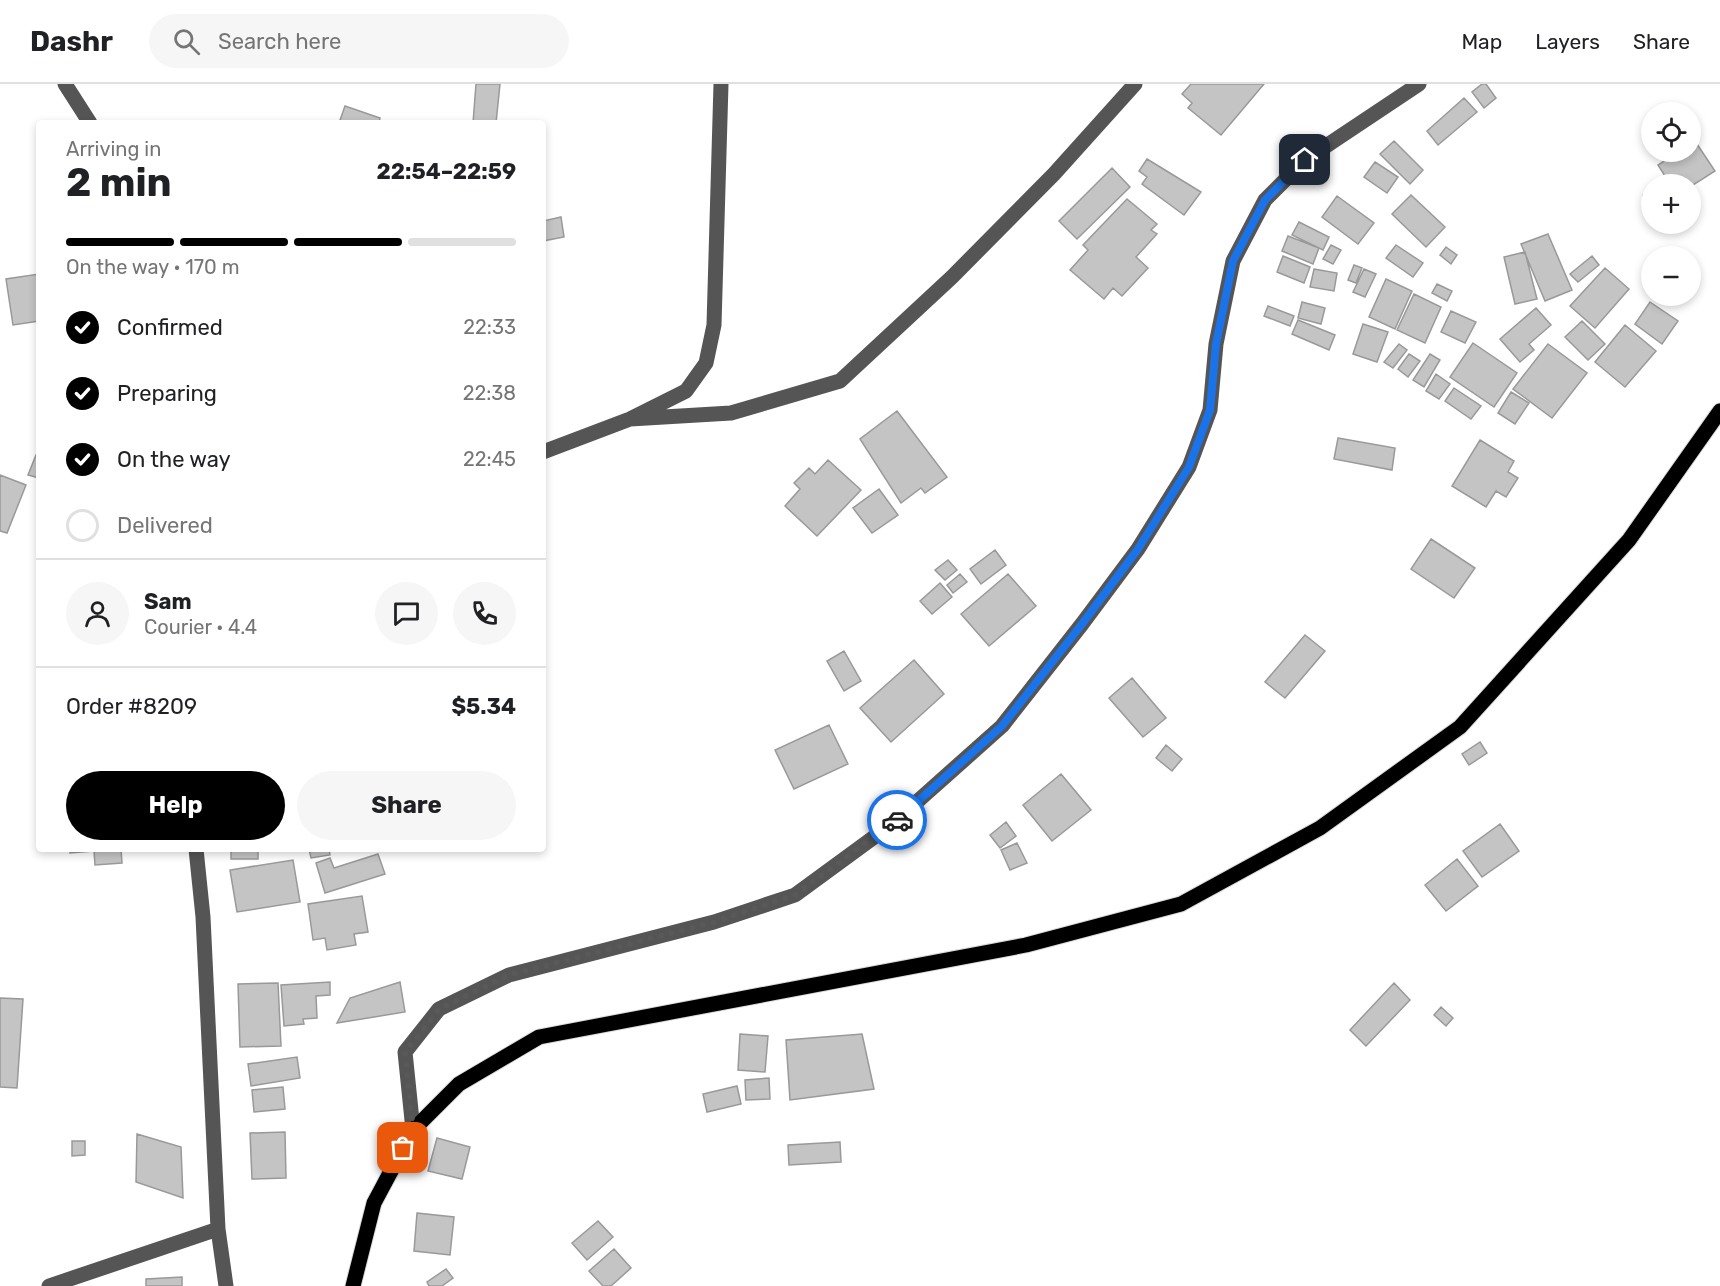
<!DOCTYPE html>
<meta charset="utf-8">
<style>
:root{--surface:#fff;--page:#f6f6f6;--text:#202124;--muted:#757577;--line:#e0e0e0;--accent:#000}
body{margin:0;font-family:Rubik,sans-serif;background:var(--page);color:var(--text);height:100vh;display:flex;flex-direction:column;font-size:22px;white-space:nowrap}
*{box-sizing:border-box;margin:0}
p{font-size:20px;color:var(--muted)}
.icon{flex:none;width:33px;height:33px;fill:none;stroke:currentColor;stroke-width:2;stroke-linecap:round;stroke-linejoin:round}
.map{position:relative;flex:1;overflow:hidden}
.panel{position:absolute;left:36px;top:36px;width:510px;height:732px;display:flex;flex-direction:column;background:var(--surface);border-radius:6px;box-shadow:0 3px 9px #0003}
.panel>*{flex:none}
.tools{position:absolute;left:1641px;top:18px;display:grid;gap:12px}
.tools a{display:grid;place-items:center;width:60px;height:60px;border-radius:50%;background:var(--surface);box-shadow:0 3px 9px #0003;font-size:30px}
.pin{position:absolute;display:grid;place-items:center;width:51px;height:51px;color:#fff;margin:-26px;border-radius:12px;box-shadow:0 3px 9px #0006}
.courier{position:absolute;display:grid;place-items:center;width:60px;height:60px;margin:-30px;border:4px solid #1a73e8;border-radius:50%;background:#fff;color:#222;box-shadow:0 2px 8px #0007}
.summary em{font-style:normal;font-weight:700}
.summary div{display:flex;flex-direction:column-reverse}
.summary{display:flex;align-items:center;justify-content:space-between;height:102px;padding:0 30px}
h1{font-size:39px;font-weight:700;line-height:45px}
.bar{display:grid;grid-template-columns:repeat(4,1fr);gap:9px 6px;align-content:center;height:72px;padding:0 30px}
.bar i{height:8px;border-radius:4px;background:var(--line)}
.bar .selected{background:var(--accent)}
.bar p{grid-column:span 4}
.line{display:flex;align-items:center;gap:15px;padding:0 30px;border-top:2px solid var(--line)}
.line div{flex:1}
.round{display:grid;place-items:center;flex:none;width:63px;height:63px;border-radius:32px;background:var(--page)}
ol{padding:0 30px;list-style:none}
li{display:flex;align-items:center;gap:18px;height:66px}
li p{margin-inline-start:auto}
li .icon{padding:6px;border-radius:50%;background:var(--accent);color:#fff;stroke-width:4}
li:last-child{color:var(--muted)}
li i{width:33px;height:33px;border:3px solid var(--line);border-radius:50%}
.primary-button{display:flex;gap:12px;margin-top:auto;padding:12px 30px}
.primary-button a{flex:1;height:69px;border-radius:36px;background:var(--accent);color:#fff;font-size:24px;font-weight:700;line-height:69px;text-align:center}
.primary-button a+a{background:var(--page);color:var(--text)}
header{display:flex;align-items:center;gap:36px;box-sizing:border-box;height:84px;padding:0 30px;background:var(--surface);border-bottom:2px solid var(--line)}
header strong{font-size:28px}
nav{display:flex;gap:33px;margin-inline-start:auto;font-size:21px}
.search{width:420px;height:54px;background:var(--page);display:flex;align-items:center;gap:15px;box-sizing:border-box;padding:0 21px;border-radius:33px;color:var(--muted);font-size:22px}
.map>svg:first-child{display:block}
.building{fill:#c4c4c4;stroke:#999;stroke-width:1.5}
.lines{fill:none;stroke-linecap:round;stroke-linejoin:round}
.major-casing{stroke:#dbdbdb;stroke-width:17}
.minor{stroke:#555;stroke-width:15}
.major{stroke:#000;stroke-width:15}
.done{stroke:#595959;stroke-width:6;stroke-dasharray:0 10.8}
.route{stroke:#1a73e8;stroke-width:8}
</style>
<header>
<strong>Dashr</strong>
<div class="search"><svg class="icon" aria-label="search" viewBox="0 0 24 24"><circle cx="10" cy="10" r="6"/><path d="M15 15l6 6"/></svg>Search here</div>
<nav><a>Map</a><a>Layers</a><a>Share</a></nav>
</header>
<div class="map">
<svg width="1720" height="1202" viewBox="0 0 1720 1202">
<rect width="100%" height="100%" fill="#fff"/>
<path class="building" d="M476 0H500L496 39H473Z
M1191 0H1264L1221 51 1188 24 1192 19 1182 10Z
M1482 0H1486L1496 14 1484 24 1472 8Z
M1464 14 1477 28 1438 61 1427 47Z
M345 22 380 34 379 39H339Z
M1394 57 1423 86 1410 100 1380 70Z
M1695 57 1715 87 1690 103V100H1670L1658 81 1678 68H1690V60Z
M1147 75 1201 108 1184 131 1142 100 1147 93 1139 87Z
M1375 78 1398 93 1387 109 1364 93Z
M1112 84 1130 103 1077 155 1059 137Z
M1652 104V122L1643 111Z
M1411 111 1445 143 1426 163 1392 130Z
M1337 112 1374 139 1358 160 1322 133Z
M1127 115 1157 140 1151 146 1157 150 1136 173 1148 184 1122 212 1113 204 1104 215 1070 186 1088 166 1083 161Z
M561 133 564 153 543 157V137Z
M1299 138 1329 153 1323 166 1292 151Z
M1548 150 1572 206 1545 217 1521 160Z
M1288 152 1319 164 1313 180 1282 167Z
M1331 161 1341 166 1333 180 1323 175Z
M1396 161 1423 179 1413 193 1386 174Z
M1446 163 1457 171 1451 180 1440 171Z
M1525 168 1537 215 1515 220 1504 173Z
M1283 172 1310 183 1304 199 1277 188Z
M1592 172 1599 181 1578 198 1570 190Z
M1354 181 1362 184 1356 199 1348 196Z
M1605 184 1629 205 1595 244 1570 222Z
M1314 185 1337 189 1334 207 1310 203Z
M1364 185 1376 190 1365 213 1353 208Z
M39 190V237L13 241 6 195Z
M1386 195 1412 207 1395 245 1369 233Z
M1437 200 1452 207 1447 217 1432 209Z
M1414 210 1441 223 1425 259 1397 246Z
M1302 218 1325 224 1321 240 1298 234Z
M1650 218 1678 237 1662 260 1635 240Z
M1268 222 1294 232 1290 242 1264 232Z
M1536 224 1551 241 1529 260 1534 266 1520 278 1500 255Z
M1451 227 1476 238 1465 259 1441 248Z
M1298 236 1335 251 1329 266 1292 250Z
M1582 237 1605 260 1588 276 1565 253Z
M1363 240 1388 248 1377 278 1353 270Z
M1625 241 1656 267 1625 303 1595 278Z
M1473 259 1517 289 1494 323 1450 293Z
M1399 260 1407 266 1393 284 1384 278Z
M1548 260 1587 289 1552 334 1513 305Z
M1409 270 1420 277 1408 293 1398 285Z
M1430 270 1440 276 1424 303 1413 296Z
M1436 290 1450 300 1439 315 1426 307Z
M1454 304 1481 322 1471 335 1445 317Z
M1511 308 1529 319 1515 340 1498 329Z
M897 327 947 393 925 409 921 404 901 419 860 355Z
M1338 354 1395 364 1392 386 1334 375Z
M1480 356 1514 377 1508 388 1518 394 1506 413 1496 407 1486 423 1452 402Z
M36 371 39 372V394L28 391Z
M828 376 861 406 817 452 785 422 800 405 794 399 809 384 815 390Z
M0 391 26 401 7 449 0 447Z
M879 405 898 431 872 449 853 424Z
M1431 455 1475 484 1454 514 1411 485Z
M995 466 1006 481 981 500 970 485Z
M948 476 957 486 945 496 935 486Z
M960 490 967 498 953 509 947 501Z
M1008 490 1036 522 989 562 961 530Z
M940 499 952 513 932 530 920 517Z
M1305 551 1325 567 1285 614 1265 598Z
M844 567 861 597 844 607 827 577Z
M914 576 944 610 891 658 860 624Z
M1132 594 1166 634 1143 653 1109 614Z
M829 641 848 680 794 705 775 666Z
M1480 658 1487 669 1469 681 1462 670Z
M1166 661 1182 675 1172 687 1156 674Z
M1061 690 1091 726 1052 757 1023 721Z
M1006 738 1016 752 1000 764 990 751Z
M1500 740 1519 767 1482 793 1463 767Z
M1017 759 1027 779 1010 786 1001 766Z
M70 765H122H121L122 779 95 781 94 767 70 769Z
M231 765H258V775H231Z
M309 765H329L330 771 311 774Z
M378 770 385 790 325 809 316 779 330 774 334 784Z
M1457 775 1478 802 1446 827 1425 801Z
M293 776 300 818 237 828 230 786Z
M362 812 368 848 354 850 356 861 327 866 325 854 313 856 308 820Z
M330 898V911L316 912 317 934 303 935 304 940 284 942 281 901Z
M400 898 405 928 337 939 350 914Z
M278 899 281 962 240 963 238 900Z
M1394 899 1410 916 1366 962 1350 946Z
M0 914 23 915 17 1004 0 1003Z
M1441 923 1453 934 1446 942 1434 931Z
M740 950 768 952 765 988 738 986Z
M862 950 874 1005 790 1016 786 956Z
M297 973 300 994 251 1002 248 980Z
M769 994 770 1015 746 1016 745 996Z
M737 1002 741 1020 707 1028 703 1010Z
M283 1003 285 1025 254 1028 252 1006Z
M285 1048 286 1094 252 1095 250 1049Z
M137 1050 181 1063 183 1114 136 1098Z
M437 1054 470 1063 462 1095 428 1087Z
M72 1057H85V1071L72 1072Z
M840 1058 841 1078 789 1081 788 1061Z
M417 1129 454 1133 450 1171 414 1167Z
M598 1137 613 1153 587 1176 572 1159Z
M614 1165 631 1184 611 1202H603L589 1187Z
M446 1185 453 1194 442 1202H429L427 1198Z
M182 1193V1202H146V1195Z"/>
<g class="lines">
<g class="major-casing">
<path id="major" d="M353 1202 374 1119 413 1046 459 1000 539 953 1026 861 1181 820 1320 744 1460 643 1629 456 1720 327"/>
</g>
<path class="minor" d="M65 0 90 39
M630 335 731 329 840 297 952 193 1054 90 1135 0
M543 368 630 335 686 307 706 279 714 241 721 0
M196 765 203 833 218 1145 226 1202
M413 1046 405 968 439 925 509 891 714 838 795 811 892 740 1002 642 1082 540 1138 465 1189 383 1210 326 1216 260 1233 177 1265 116 1305 76 1419 0
M49 1202 218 1145"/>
<use href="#major" class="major"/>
</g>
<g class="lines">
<path class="done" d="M403 1064 413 1046 405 968 439 925 509 891 714 838 795 811 897 736"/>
<path class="route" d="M897 736 1002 642 1082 540 1138 465 1189 383 1210 326 1216 260 1233 177 1265 116 1305 76"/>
</g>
</svg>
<div class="tools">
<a><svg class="icon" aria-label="locate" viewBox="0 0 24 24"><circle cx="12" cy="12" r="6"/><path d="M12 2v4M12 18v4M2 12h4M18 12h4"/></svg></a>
<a>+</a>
<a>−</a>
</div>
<div class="pin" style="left:403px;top:1064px;background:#ea580c"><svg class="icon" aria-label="bag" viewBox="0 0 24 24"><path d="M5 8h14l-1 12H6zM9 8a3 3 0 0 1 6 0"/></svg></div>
<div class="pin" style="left:1305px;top:76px;background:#1f2937"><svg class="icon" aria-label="home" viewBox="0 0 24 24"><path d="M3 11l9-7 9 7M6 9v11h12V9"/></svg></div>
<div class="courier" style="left:897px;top:736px"><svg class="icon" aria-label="car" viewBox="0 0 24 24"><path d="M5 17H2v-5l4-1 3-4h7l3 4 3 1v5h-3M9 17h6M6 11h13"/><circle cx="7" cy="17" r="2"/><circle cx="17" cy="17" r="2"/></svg></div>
<section class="panel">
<div class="summary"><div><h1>2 min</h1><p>Arriving in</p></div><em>22:54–22:59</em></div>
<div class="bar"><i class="selected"></i><i class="selected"></i><i class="selected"></i><i></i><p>On the way · 170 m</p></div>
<ol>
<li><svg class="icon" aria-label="check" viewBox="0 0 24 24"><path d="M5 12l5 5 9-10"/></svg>Confirmed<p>22:33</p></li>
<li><svg class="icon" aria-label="check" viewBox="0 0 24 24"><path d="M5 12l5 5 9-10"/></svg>Preparing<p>22:38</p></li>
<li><svg class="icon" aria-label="check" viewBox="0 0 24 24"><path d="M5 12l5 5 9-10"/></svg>On the way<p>22:45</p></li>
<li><i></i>Delivered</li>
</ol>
<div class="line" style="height:108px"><a class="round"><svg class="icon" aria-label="person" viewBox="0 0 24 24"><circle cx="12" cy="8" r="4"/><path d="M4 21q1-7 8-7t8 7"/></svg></a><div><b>Sam</b><p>Courier · 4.4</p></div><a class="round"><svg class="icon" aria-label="chat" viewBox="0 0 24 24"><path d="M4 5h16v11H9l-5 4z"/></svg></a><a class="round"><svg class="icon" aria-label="phone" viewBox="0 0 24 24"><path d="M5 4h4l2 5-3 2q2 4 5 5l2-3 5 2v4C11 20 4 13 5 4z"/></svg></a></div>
<div class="line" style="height:78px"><div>Order #8209</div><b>$5.34</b></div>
<div class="primary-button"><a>Help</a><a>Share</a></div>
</section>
</div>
